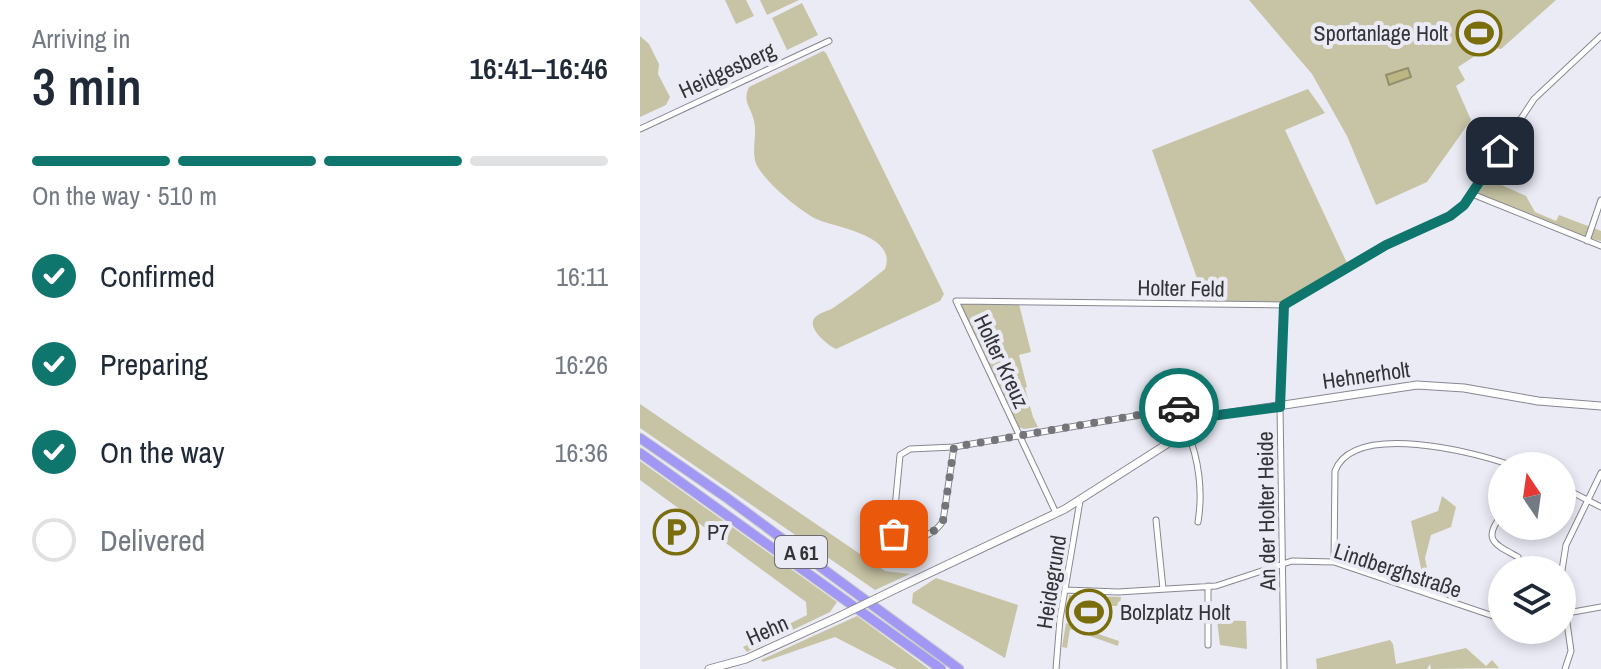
<!DOCTYPE html>
<meta charset="utf-8">
<style>
:root{--surface:#fff;--page:#f2f2f3;--text:#1f2937;--muted:#747a83;--line:#e0e1e3;--accent:#0f766e}
body{margin:0;font-family:"Archivo Narrow",sans-serif;background:var(--page);color:var(--text);height:100vh;display:flex;flex-direction:column;font-size:30px;white-space:nowrap}
*{box-sizing:border-box;margin:0}
p{font-size:26px;color:var(--muted)}
.icon{flex:none;width:44px;height:44px;fill:none;stroke:currentColor;stroke-width:2;stroke-linecap:round;stroke-linejoin:round}
.map{position:relative;flex:1;overflow:hidden}
.details{display:flex;flex-direction:column;background:var(--surface);width:640px}
.details>*{flex:none}
.needle{width:52px;rotate:347deg}
.controls{position:absolute;left:848px;top:452px;display:grid;gap:16px}
.controls a{display:grid;place-items:center;width:88px;height:88px;border-radius:50%;background:var(--surface);box-shadow:0 4px 12px #0003;font-size:40px}
.pin{position:absolute;display:grid;place-items:center;width:68px;height:68px;color:#fff;margin:-34px;border-radius:16px;box-shadow:0 4px 12px #0006}
.courier{position:absolute;display:grid;place-items:center;width:80px;height:80px;margin:-40px;border:6px solid #0f766e;border-radius:50%;background:#fff;color:#222;box-shadow:0 2px 10px #0007}
.head em{font-style:normal;font-weight:600}
.head div{display:flex;flex-direction:column-reverse}
.head{display:flex;align-items:center;justify-content:space-between;height:136px;padding:0 32px}
h1{font-size:52px;font-weight:600;line-height:60px}
.bar{display:grid;grid-template-columns:repeat(4,1fr);gap:12px 8px;align-content:center;height:96px;padding:0 32px}
.bar i{height:10px;border-radius:6px;background:var(--line)}
.bar .selected{background:var(--accent)}
.bar p{grid-column:span 4}
ol{padding:0 32px;list-style:none}
li{display:flex;align-items:center;gap:24px;height:88px}
li p{margin-inline-start:auto}
li .icon{padding:8px;border-radius:50%;background:var(--accent);color:#fff;stroke-width:4}
li:last-child{color:var(--muted)}
li i{width:44px;height:44px;border:4px solid var(--line);border-radius:50%}
main{display:flex;flex:1;min-height:0}
.map>svg:first-child{display:block}
.green{fill:#c7c4a5}
.water{fill:#bcb683;stroke:#938f6c;stroke-width:2}
.lines{fill:none;stroke-linecap:round;stroke-linejoin:round}
.street-casing{stroke:#878791;stroke-width:7}
.secondary-casing{stroke:#878791;stroke-width:9}
.highway-casing{stroke:#cacacb;stroke-width:11}
.street{stroke:#fff;stroke-width:5}
.secondary{stroke:#fff;stroke-width:7}
.highway{stroke:#a098f4;stroke-width:9}
.secondary-bridge-casing{stroke:#878791;stroke-width:9;stroke-linecap:butt}
.secondary-bridge{stroke:#fff;stroke-width:7}
.done{stroke:#74747a;stroke-width:8;stroke-dasharray:0 14.4}
.route{stroke:#0f766e;stroke-width:10}
.labels{text-anchor:middle;dominant-baseline:central;stroke-width:8;stroke-linejoin:round;paint-order:stroke}
.shield{fill:#ebebf6;stroke:#6b6b71;stroke-width:2}
.shield-label{font-size:20px;font-weight:bold;fill:#343438}
.poi-label{font-size:22px;fill:#343438;stroke:#ebebf6;text-anchor:start}
.street-label{font-size:22px;fill:#343438;stroke:#ebebf6}
</style>
<main>
<section class="details">
<div class="head"><div><h1>3 min</h1><p>Arriving in</p></div><em>16:41–16:46</em></div>
<div class="bar"><i class="selected"></i><i class="selected"></i><i class="selected"></i><i></i><p>On the way · 510 m</p></div>
<ol>
<li><svg class="icon" aria-label="check" viewBox="0 0 24 24"><path d="M5 12l5 5 9-10"/></svg>Confirmed<p>16:11</p></li>
<li><svg class="icon" aria-label="check" viewBox="0 0 24 24"><path d="M5 12l5 5 9-10"/></svg>Preparing<p>16:26</p></li>
<li><svg class="icon" aria-label="check" viewBox="0 0 24 24"><path d="M5 12l5 5 9-10"/></svg>On the way<p>16:36</p></li>
<li><i></i>Delivered</li>
</ol>
</section>
<div class="map">
<svg width="961" height="669" viewBox="0 0 961 669">
<rect width="100%" height="100%" fill="#ebebf6"/>
<path class="green" d="M85 0H106L114 16 96 24Z
M120 0H159L127 15Z
M609 0H916L861 49 849 47 818 67 825 80 816 86 831 120 787 182 736 205 707 136 672 74Z
M162 3 178 35 147 50 132 18Z
M0 36 9 44 19 64 18 74 30 97 26 105 0 117Z
M183 51 186 53 304 294 300 301 196 349C189 346 170 331 173 321 175 313 187 312 193 308 211 296 228 283 245 269 258 234 194 228 174 218 158 209 129 185 119 169 109 155 118 137 114 121 111 107 102 102 109 87Z
M668 89 685 113 645 130 707 263 642 302 565 301 512 150Z
M848 179 886 196 895 212 916 221 919 215 961 231V241L944 237 837 194Z
M324 303 379 304 391 352 379 355 387 387 385 388 393 417 398 427 384 429 378 427 320 304Z
M0 404 245 571 270 574 235 590 0 428Z
M0 461 197 602 190 612 107 652 103 647 167 615 166 602 0 480Z
M802 496 816 507 811 527 791 535 785 558 791 589 778 585 782 573 771 521 798 511Z
M296 578 378 605 365 658 272 603 273 593Z
M429 595 451 599 452 596 481 597 480 606H466L463 630 468 632 426 618Z
M217 616 289 669H257L195 637 123 662 121 660Z
M577 620 606 621 607 649 580 645Z
M426 623 479 641 478 646 430 629 427 648 422 647Z
M750 640 753 644 756 664 826 648 846 666 852 660 859 668 791 669 790 664 787 669H677L676 659Z"/>
<path class="water" d="M768 68 771 77 749 85 746 75Z"/>
<g class="lines">
<g class="street-casing">
<path id="street" d="M0 129 189 41
M832 194 961 246
M947 241 961 200
M644 305 640 407 644 669
M547 431C559 459 563 492 558 522
M314 447 303 521C293 537 276 540 258 538L253 529 260 455 270 449Z
M314 447 541 408 558 407 570 416
M922 487 961 507
M416 513 316 301 644 305 746 245 810 216 824 205 894 99 961 36
M862 515C841 540 856 545 878 557
M516 520 523 589
M694 562 695 471C714 421 836 452 873 466
M922 570 926 545 961 473
M568 586V645
M922 588 931 651 925 669
M425 590 478 592 576 586 652 561 694 562 862 619
M922 614 961 607
M416 669 420 619 440 501"/>
</g>
<g class="secondary-casing">
<path id="secondary" d="M260 587 425 509 571 416 777 385 824 388 898 401 961 406
M69 669 106 659 198 617"/>
</g>
<g class="highway-casing">
<path id="highway" d="M0 438 87 498 319 669
M0 453 301 669"/>
</g>
<use href="#street" class="street"/>
<use href="#secondary" class="secondary"/>
<use href="#highway" class="highway"/>
<g class="secondary-bridge-casing">
<path id="secondary-bridge" d="M198 617 260 587"/>
</g>
<use href="#secondary-bridge" class="secondary-bridge"/>
</g>
<g class="lines">
<path class="done" d="M254 534 258 538C276 540 292 537 303 521L314 447 539 408"/>
<path class="route" d="M539 408 558 407 571 416 640 407 644 305 746 245 810 216 824 205 860 151"/>
</g>
<defs>
<g id="stadium-ring" transform="scale(2.3)"><circle r="9.5" fill="#ebebf6" stroke="#796e0b" stroke-width="1.5"/><path d="M0-5a6.5 5 0 1 0 0 10a6.5 5 0 1 0 0-10ZM-3.5-1.8h7v3.6h-7Z" fill="#796e0b"/></g>
<g id="parking-ring" transform="scale(2.3)"><circle r="9.5" fill="#ebebf6" stroke="#796e0b" stroke-width="1.5"/><path d="M-3.5-5.5H1a3.5 3.5 0 0 1 0 7H-1V5.5H-3.5ZM-1-3.4V-.6H.8a1.4 1.4 0 0 0 0-2.8Z" fill="#796e0b"/></g>
</defs>
<g fill-rule="evenodd">
<use href="#stadium-ring" x="839" y="33"/>
<use href="#parking-ring" x="36" y="532"/>
<use href="#stadium-ring" x="449" y="612"/>
</g>
<g class="labels">
<rect class="shield" x="135" y="536" width="52" height="32" rx="6"/>
<g class="shield-label">
<text x="161" y="552">A 61</text>
</g>
<g class="poi-label">
<text x="808" y="33" text-anchor="end">Sportanlage Holt</text>
<text x="67" y="532">P7</text>
<text x="480" y="612">Bolzplatz Holt</text>
</g>
<g class="street-label">
<text transform="translate(87 70) rotate(-25)">Heidgesberg</text>
<text transform="translate(541 288) rotate(1)">Holter Feld</text>
<text transform="translate(362 361) rotate(65)">Holter Kreuz</text>
<text transform="translate(726 375) rotate(-8)">Hehnerholt</text>
<text transform="translate(626 511) rotate(-91)">An der Holter Heide</text>
<text transform="translate(758 570) rotate(18)">Lindberghstraße</text>
<text transform="translate(411 582) rotate(-81)">Heidegrund</text>
<text transform="translate(127 630) rotate(-24)">Hehn</text>
</g>
</g>
</svg>
<div class="controls">
<a><svg class="needle" viewBox="-14 -14 28 28"><path d="M0-13l5 13h-10z" fill="#e53935"/><path d="M0 13l5-13h-10z" fill="#747a83"/></svg></a>
<a><svg class="icon" aria-label="layers" viewBox="0 0 24 24"><path d="M12 4l9 5-9 5-9-5zM3 14l9 5 9-5"/></svg></a>
</div>
<div class="pin" style="left:254px;top:534px;background:#ea580c"><svg class="icon" aria-label="bag" viewBox="0 0 24 24"><path d="M5 8h14l-1 12H6zM9 8a3 3 0 0 1 6 0"/></svg></div>
<div class="pin" style="left:860px;top:151px;background:#1f2937"><svg class="icon" aria-label="home" viewBox="0 0 24 24"><path d="M3 11l9-7 9 7M6 9v11h12V9"/></svg></div>
<div class="courier" style="left:539px;top:408px"><svg class="icon" aria-label="car" viewBox="0 0 24 24"><path d="M5 17H2v-5l4-1 3-4h7l3 4 3 1v5h-3M9 17h6M6 11h13"/><circle cx="7" cy="17" r="2"/><circle cx="17" cy="17" r="2"/></svg></div>
</div>
</main>
